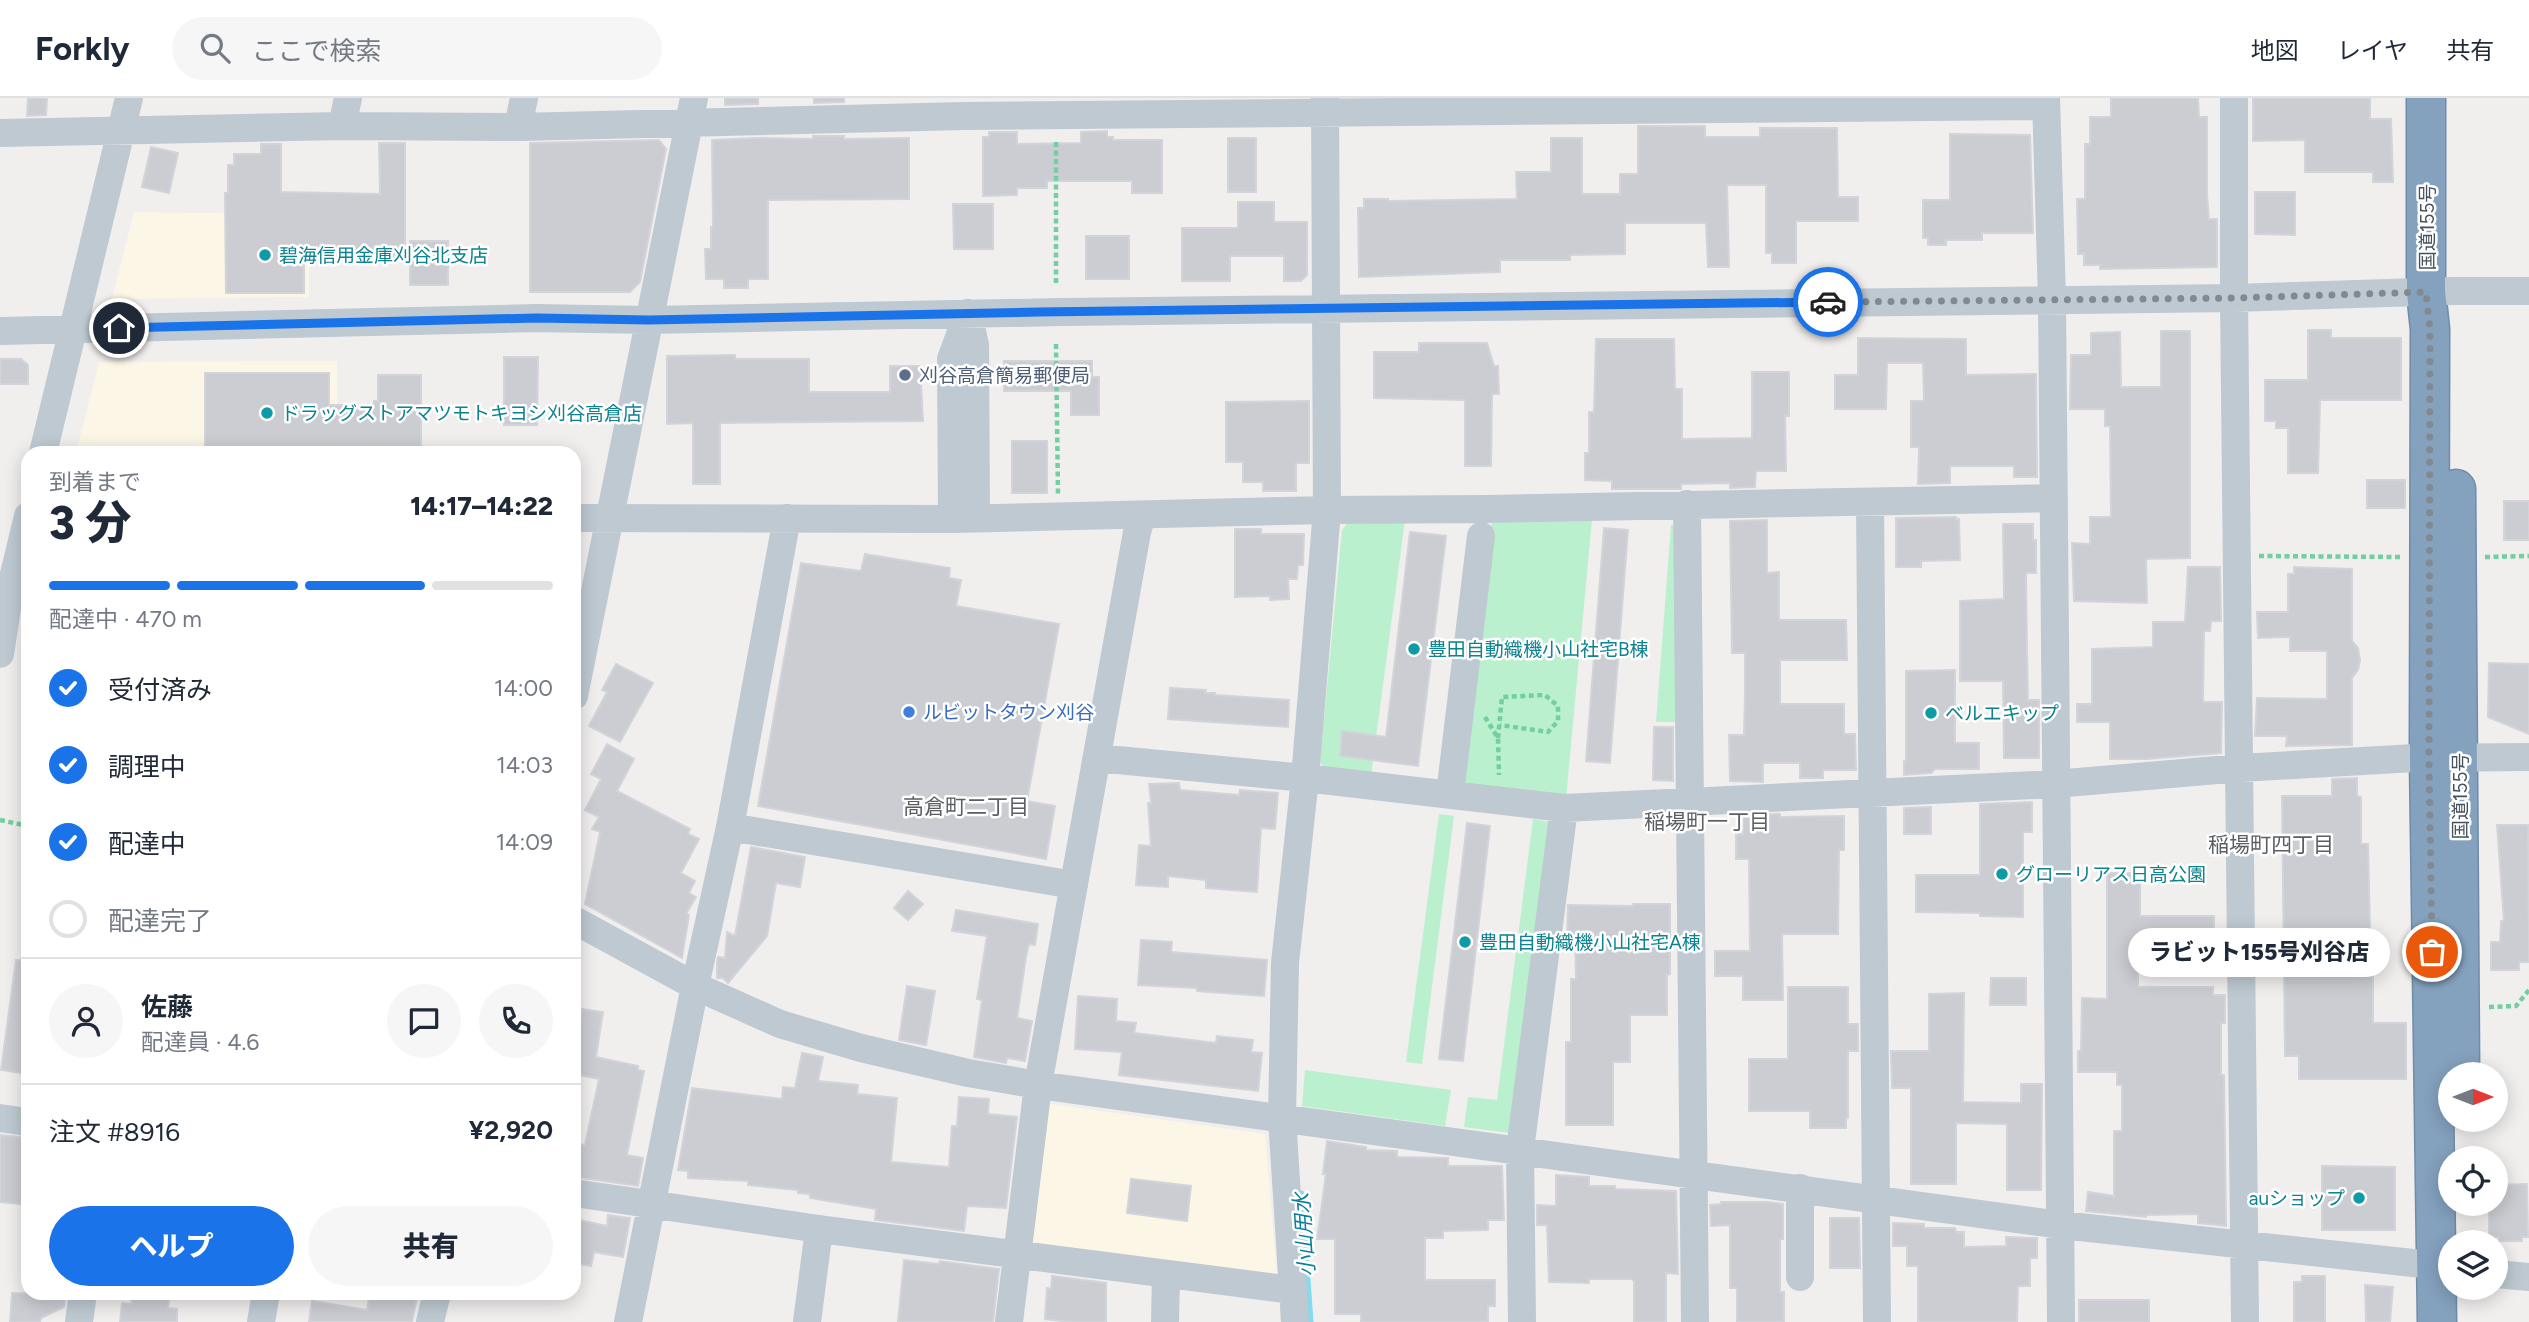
<!DOCTYPE html>
<html lang="ja">
<meta charset="utf-8">
<style>
:root{--surface:#fff;--page:#f6f6f7;--text:#1f2937;--muted:#747a83;--line:#e0e1e3;--accent:#1a73e8}
body{margin:0;font-family:Figtree,"Noto Sans JP",sans-serif;background:var(--page);color:var(--text);height:100vh;display:flex;flex-direction:column;font-size:26px;white-space:nowrap}
*{box-sizing:border-box;margin:0}
p{font-size:23px;color:var(--muted)}
.icon{flex:none;width:38px;height:38px;fill:none;stroke:currentColor;stroke-width:2;stroke-linecap:round;stroke-linejoin:round}
.map{position:relative;flex:1;overflow:hidden}
.details{position:absolute;left:21px;top:348px;width:560px;height:854px;display:flex;flex-direction:column;background:var(--surface);border-radius:21px;box-shadow:0 4px 18px #0003}
.details>*{flex:none}
.needle{width:46px;rotate:90deg}
.buttons{position:absolute;left:2438px;top:964px;display:grid;gap:14px}
.buttons a{display:grid;place-items:center;width:70px;height:70px;border-radius:50%;background:var(--surface);box-shadow:0 4px 18px #0003;font-size:35px}
.pin{position:absolute;display:grid;place-items:center;width:60px;height:60px;color:#fff;margin:-30px;border:4px solid #fff;border-radius:50%;box-shadow:0 2px 7px #0007}
.courier{position:absolute;display:grid;place-items:center;width:70px;height:70px;margin:-35px;border:5px solid #1a73e8;border-radius:50%;background:#fff;color:#222;box-shadow:0 2px 9px #0007}
.bubble{position:absolute;height:49px;border-radius:24px;background:var(--surface);box-shadow:0 4px 18px #0003;font-size:23px;font-weight:800;line-height:49px;text-align:center}
.headline em{font-style:normal;font-weight:800}
.headline div{display:flex;flex-direction:column-reverse}
.headline{display:flex;align-items:center;justify-content:space-between;height:119px;padding:0 28px}
h1{font-size:46px;font-weight:800;line-height:52px}
.bar{display:grid;grid-template-columns:repeat(4,1fr);gap:10px 7px;align-content:center;height:84px;padding:0 28px}
.bar i{height:9px;border-radius:5px;background:var(--line)}
.bar .current{background:var(--accent)}
.bar p{grid-column:span 4}
.line{display:flex;align-items:center;gap:18px;padding:0 28px;border-top:2px solid var(--line)}
.line div{flex:1}
.round{display:grid;place-items:center;flex:none;width:74px;height:74px;border-radius:37px;background:var(--page)}
ol{padding:0 28px;list-style:none}
li{display:flex;align-items:center;gap:21px;height:77px}
li p{margin-inline-start:auto}
li .icon{padding:7px;border-radius:50%;background:var(--accent);color:#fff;stroke-width:4}
li:last-child{color:var(--muted)}
li i{width:38px;height:38px;border:4px solid var(--line);border-radius:50%}
.cta{display:flex;gap:14px;margin-top:auto;padding:14px 28px}
.cta a{flex:1;height:80px;border-radius:42px;background:var(--accent);color:#fff;font-size:28px;font-weight:800;line-height:80px;text-align:center}
.cta a+a{background:var(--page);color:var(--text)}
header{display:flex;align-items:center;gap:42px;box-sizing:border-box;height:98px;padding:0 35px;background:var(--surface);border-bottom:2px solid var(--line)}
header strong{font-size:33px}
nav{display:flex;gap:38px;margin-inline-start:auto;font-size:24px}
.search{width:490px;height:63px;background:var(--page);display:flex;align-items:center;gap:18px;box-sizing:border-box;padding:0 24px;border-radius:38px;color:var(--muted);font-size:26px}
.map>svg:first-child{display:block}
.commercial{fill:#fcf6e7}
.green{fill:#bbf0cf}
.lines{fill:none;stroke-linecap:round;stroke-linejoin:round}
.stream{stroke:#87d9ee;stroke-width:7}
.building{fill:#cbcdd3;stroke:#d2d4da;stroke-width:2}
.highway-casing{stroke:#708caa;stroke-width:41}
.path{stroke:#72cfa1;stroke-width:4.5;stroke-dasharray:5 3.5;stroke-linecap:butt}
.minor{stroke:#bec9d1;stroke-width:28}
.highway{stroke:#84a1be;stroke-width:38}
.done{stroke:#82898f;stroke-width:7;stroke-dasharray:0 12.6}
.route{stroke:#1a73e8;stroke-width:9}
.culture-dot{fill:#0f9aa8;stroke:#fff;stroke-width:2.5}
.service-dot{fill:#5c6f8a;stroke:#fff;stroke-width:2.5}
.shop-dot{fill:#3f7fe0;stroke:#fff;stroke-width:2.5}
.labels{text-anchor:middle;dominant-baseline:central;stroke-width:5;stroke-linejoin:round;paint-order:stroke}
.street-label{font-size:19px;fill:#46525c;stroke:#fff}
.culture-label{font-size:19px;fill:#0d838f;stroke:#fff;text-anchor:start}
.service-label{font-size:19px;fill:#4e5e75;stroke:#fff;text-anchor:start}
.shop-label{font-size:19px;fill:#366cbe;stroke:#fff;text-anchor:start}
.neighbourhood-label{font-size:21px;fill:#5b5f63;stroke:#fff}
.water-label{font-size:21px;font-style:italic;fill:#0a7f9c;stroke:#fff}
</style>
<header>
<strong>Forkly</strong>
<div class="search"><svg class="icon" aria-label="search" viewBox="0 0 24 24"><circle cx="10" cy="10" r="6"/><path d="M15 15l6 6"/></svg>ここで検索</div>
<nav><a>地図</a><a>レイヤ</a><a>共有</a></nav>
</header>
<div class="map">
<svg width="2529" height="1224" viewBox="0 0 2529 1224">
<rect width="100%" height="100%" fill="#f1eeee"/>
<path class="commercial" d="M134 114 310 116 309 199 112 201Z
M337 263V355H76L99 264Z
M1050 1006 1265 1036 1277 1181 1032 1146Z"/>
<path class="green" d="M1492 421H1592L1566 701 1460 686Z
M1350 422H1405L1371 677 1327 673 1320 664 1342 432Z
M1671 427H1678V624H1656Z
M1439 716 1454 718 1422 966 1406 964Z
M1533 721 1550 724 1510 1035 1464 1029 1468 999 1497 1002Z
M1305 972 1451 992 1445 1028 1302 1008Z"/>
<g class="lines">
<path class="stream" d="M1301 1096 1310 1224"/>
</g>
<path class="building" d="M28 0H47L46 17 27 18Z
M725 0H758V6L725 7Z
M814 0H844V4L814 5Z
M2111 0H2198L2199 19H2207V97L2209 121H2217V169L2100 171V167H2084V156H2078L2077 101H2085V46H2090V19H2111Z
M2253 0H2370V21H2391L2393 84H2373V74H2305V42L2253 43Z
M1638 28H1705V39H1760V30H1837L1838 99H1858V123H1796V165H1772V155H1766V87H1727L1729 169H1708L1706 125H1625V156L1570 157V162H1500V174L1359 179 1358 110H1364V101H1388V103L1517 101 1516 74H1551V40H1582V96H1620V76H1638Z
M1107 33V39H1113V42H1162V95H1132V83H1047V90H1017V97L983 98V39H989V34H1017V46L1081 45V34Z
M1950 36 2030 37 2033 135H1982V142H1946V147H1928V140H1923V102H1950Z
M813 38H844V41L909 40V101L768 102V181H748V190H724V181H706L705 151H711V129H713L712 42 758 40 813 41Z
M1228 40H1256V94H1228Z
M659 42 666 51 640 184 630 194H530V45Z
M379 45H405V158H304V195H226L225 95H228V67H234V56H261V46H281V94L380 96Z
M151 49 178 55 169 95 142 89Z
M2255 94H2295V137L2255 136Z
M1238 104H1274V124H1307V177L1301 183H1284V158H1230V183H1182V130H1238Z
M953 106H993V151H954Z
M1086 138H1129V181H1086Z
M410 143H448V187H410Z
M2308 232H2331V240H2401V302H2320L2318 375H2288V330H2276V323H2265V282H2308Z
M2161 233H2190V460L2146 461 2147 505 2074 503 2072 445 2090 446V419H2111L2110 328H2105V311H2070L2071 257H2091V235L2120 234 2121 289H2161Z
M1858 240 1966 241V277L2036 276 2037 379H2014V368H1950V385L1918 386 1919 349H1911V303H1924L1923 265H1887L1886 311H1835V277H1858Z
M1596 241H1674L1675 291H1682V341L1752 340V274H1789V318H1785L1786 373H1756L1755 389 1730 390V385L1681 386V391H1612V383L1585 382V355H1589V314H1594Z
M1419 245H1487L1494 268H1498L1499 296H1492L1491 368H1465V302L1374 300V254H1419Z
M735 257V261H809V294H890V268H920L923 323 720 325V386H693V325L667 326V258Z
M504 259H538L537 327H504Z
M0 261H21L28 267V286H0Z
M1004 263H1092V279H1099V317H1071V293H1004Z
M205 275H329V307H374V303H378V277H421V355H205Z
M1309 303V365H1296V393H1263V384H1243V364H1226V304Z
M1012 343H1047V395H1012Z
M2367 382H2405V410H2367Z
M2504 403H2529V442H2504Z
M1956 419V421H1959L1960 462 1921 463V469H1896V420Z
M1767 422V475L1779 474V522H1846L1847 562H1780V606H1844V636H1855L1856 672H1823V680H1800V665H1763V684L1730 683 1729 637H1744L1745 597V555H1732L1730 423Z
M2003 426H2033V442H2036V475H2026L2027 555 2028 602H2039V660H2004L2003 583H1960V503L2004 501Z
M1604 430 1628 432 1610 665 1586 663Z
M1235 431H1261V436H1304L1303 467H1298L1297 481H1288L1289 501 1270 502V498L1235 499Z
M1410 434 1446 438 1418 668 1340 658 1342 633 1386 639Z
M865 456 950 470 949 480 961 482 956 508 1059 526 1027 703 1055 708 1046 761 758 708 801 465 861 473Z
M2188 469H2220L2221 523H2211L2210 533H2204L2203 604H2222L2221 655 2147 661H2110V624H2077V606H2092V551L2153 549V524H2185Z
M2294 469 2352 471V543L2358 550 2360 562 2358 572 2352 580V647L2286 648 2287 638H2255L2257 600 2327 601V553H2290V539L2258 540 2257 514H2288V476H2294Z
M2489 565 2529 566V636L2488 619Z
M616 566 653 585 620 644 589 628 607 594 602 592Z
M1955 572V645H1979V671H1935L1931 675 1904 677V663H1906V573Z
M1170 590 1206 592 1205 595H1215V597L1289 602 1288 629 1168 621Z
M1654 629H1673V683L1653 682Z
M607 646 634 661 617 693 690 731 688 736 699 741 681 775 695 783 689 795 696 799 686 816 689 817 682 860 585 806 600 734 592 731 599 719 585 712 601 681 591 676Z
M2357 680V698L2361 699V746H2368L2370 832H2373V925H2406V981H2299V958H2285L2282 698H2332V681Z
M1179 685 1180 692 1239 697 1240 692 1278 695 1275 731 1261 730 1257 794 1206 790V782L1168 778V789L1136 787 1139 747 1151 748 1148 705H1151L1149 686Z
M2032 704V734H2023V819L1980 818V815L1916 814V777H1980V706Z
M1931 709V736H1904V710Z
M1774 716H1780V719L1844 718V752H1839L1838 836H1782L1783 902H1743V878H1715V853H1750L1749 761H1736V736H1743V718Z
M1467 725 1490 728 1463 963 1439 961Z
M2497 727H2528L2529 864H2519V872H2491V844H2500L2501 823H2504Z
M751 749 805 759 800 789 776 785 767 838 728 885 723 880H717V865L718 859 725 860 727 834 735 838Z
M2107 775H2140V818H2214V839H2138V889H2213V897H2225V925H2221V977H2224L2226 1128 2198 1125V1116L2146 1117V1119L2086 1113 2088 1094 2114 1098V1033H2122V987H2117V974H2078V953H2081L2082 900 2107 901Z
M908 793 923 806 908 822 894 810Z
M1633 806H1670V876L1667 877V917H1630V964H1613V1027H1566V944H1571V881H1576L1575 841H1567L1568 807 1633 808Z
M956 812 1038 826 1035 847 1029 846 1026 859 1017 920 1032 923 1025 963 1007 960 1006 965 974 959 982 902 977 901 987 838 952 833Z
M1141 842 1172 844 1171 854 1267 862 1264 898 1197 893V890L1138 887Z
M16 862H28V976L1 972Z
M1991 880H2026V907H1990Z
M907 888 935 893 926 947 899 942Z
M1788 889H1848V926H1858V953H1848V1020H1846V1030H1810V1013H1749V961H1788Z
M1964 895 1963 1004 2021 1005V986H2042L2041 1092H2007V1026L1956 1025V1086H1911V990H1892L1891 953H1929V896Z
M1078 898 1117 901 1116 923 1136 925 1134 935 1216 945 1217 938 1253 942 1251 954 1262 955 1258 993 1119 977 1122 954 1075 951Z
M582 911 603 914 596 959 638 968V972L644 973 627 1057 643 1060 638 1088 574 1079V1045L585 1047 599 981 574 976V955Z
M802 955 823 959 818 983 858 987 857 996 897 1000 891 1064 949 1069 952 1028H957L959 999 989 1001 988 1016 1017 1019 1006 1110 967 1108 964 1133 875 1122 876 1111 810 1100V1096L798 1095V1092L748 1087V1083L688 1080V1073L678 1072 692 990 782 1001 783 989 795 990Z
M0 1037 28 1040V1107L0 1104Z
M1327 1043 1366 1049V1052L1397 1053V1059L1448 1060V1068H1502L1504 1122H1488V1132L1443 1133V1140H1425V1182H1495V1208H1488V1224H1361V1216H1335V1141H1317L1326 1076H1323Z
M2322 1068 2395 1069V1132H2322Z
M1556 1077 1589 1079V1088H1615V1091L1676 1093 1678 1176 1666 1175V1224H1634V1183L1631 1181H1589V1185L1549 1184 1547 1127H1537V1107L1556 1108Z
M1131 1081 1191 1088 1187 1123 1127 1115Z
M2527 1086 2528 1139H2522V1143H2499V1139H2489V1106H2496V1087Z
M1721 1104H1768L1783 1106V1141H1780V1194H1784V1224H1737V1190H1730V1127L1711 1128 1710 1107 1721 1106Z
M608 1117 630 1120 623 1159 594 1154 591 1168 574 1165V1121L607 1128Z
M1830 1120H1859L1860 1170H1830Z
M1893 1125 1924 1126V1130H1955L1956 1134H1964V1149L2006 1148V1139L2037 1140V1160H2030V1188H2018L2017 1224H1918V1168H1907V1148H1893Z
M904 1162 939 1166 940 1163 999 1171 993 1224H898Z
M1052 1178 1106 1185V1224H1071L1045 1221 1047 1190 1051 1191Z
M2302 1178H2325V1224H2294V1184H2302Z
M2365 1187 2393 1189 2390 1224H2366Z
M12 1195 66 1196 64 1209 41 1220 40 1224H10Z
M133 1195H170L168 1210 177 1211V1224H120L122 1205 131 1206Z
M370 1195H404V1197L417 1199 412 1224H309L312 1203 367 1212Z
M2079 1202H2149V1224H2079Z"/>
<g class="lines">
<g class="highway-casing">
<path id="highway" d="M2426 0V194L2430 231 2429 660 2437 1224
M2456 391 2460 976"/>
</g>
<path class="path" d="M1056 185V42
M1056 246 1058 396
M2259 458 2401 459
M2485 459 2529 458
M1485 619 1498 640 1499 677
M1498 640 1502 599 1545 597 1558 608V623L1548 634 1500 627
M0 722 28 728
M2489 909 2516 908 2529 892"/>
<path class="minor" d="M2046 0 2052 202 2061 1224
M2234 0V200L2245 1224
M342 28 348 0
M518 29 524 0
M0 35 342 28 518 29 964 18 2046 8
M968 215 975 247 976 420
M0 233 536 220 649 222 1062 214 2234 200 2452 193H2529
M43 355 129 0
M1870 404 1877 1224
M1687 406 1695 1224
M574 420 952 421 1327 412 1485 411 2054 400
M952 421 951 261 968 215
M0 556 9 497 28 418
M574 598 694 0
M1097 660 1305 680 1564 710 2055 686 2240 670 2415 660 2529 659
M1450 696 1481 438
M730 729 1074 787
M574 822 695 888 780 926 861 950 968 975 1038 987 2061 1127 2450 1169
M0 1020 28 1024
M574 1095 819 1131 1293 1192
M2496 1176 2529 1179
M1800 1179V1090
M79 1224 83 1195
M261 1224 266 1195
M430 1224 437 1195
M628 1224 695 888 730 729 787 420
M807 1224 819 1131
M1009 1224 1038 987 1137 434 1142 417
M1165 1224 1166 1177
M1295 1224 1282 1020 1285 865 1305 680 1327 412 1325 0
M1522 1224 1520 1052 1564 710"/>
<use href="#highway" class="highway"/>
</g>
<g class="lines">
<path class="done" d="M1828 204 2234 200 2426 194 2430 231 2429 660 2432 854"/>
<path class="route" d="M119 230 536 220 649 222 1039 214 1828 204"/>
</g>
<g class="culture-dot">
<circle cx="265" cy="157" r="7"/>
<circle cx="267" cy="315" r="7"/>
<circle cx="1414" cy="551" r="7"/>
<circle cx="1931" cy="615" r="7"/>
<circle cx="2002" cy="776" r="7"/>
<circle cx="1465" cy="844" r="7"/>
<circle cx="2359" cy="1100" r="7"/>
</g>
<circle class="service-dot" cx="905" cy="277" r="7"/>
<circle class="shop-dot" cx="909" cy="614" r="7"/>
<g class="labels">
<g class="street-label">
<text transform="translate(2427 129) rotate(-90)">国道155号</text>
<text transform="translate(2460 698) rotate(-90)">国道155号</text>
</g>
<g class="culture-label">
<text x="279" y="157">碧海信用金庫刈谷北支店</text>
<text x="281" y="315">ドラッグストアマツモトキヨシ刈谷高倉店</text>
<text x="1428" y="551">豊田自動織機小山社宅B棟</text>
<text x="1945" y="615">ベルエキップ</text>
<text x="2016" y="776">グローリアス日高公園</text>
<text x="1479" y="844">豊田自動織機小山社宅A棟</text>
<text x="2345" y="1100" text-anchor="end">auショップ</text>
</g>
<g class="service-label">
<text x="919" y="277">刈谷高倉簡易郵便局</text>
</g>
<g class="shop-label">
<text x="923" y="614">ルビットタウン刈谷</text>
</g>
<g class="neighbourhood-label">
<text x="966" y="708">高倉町二丁目</text>
<text x="1707" y="723">稲場町一丁目</text>
<text x="2271" y="746">稲場町四丁目</text>
</g>
<g class="water-label">
<text transform="translate(1304 1137) rotate(-94)">小山用水</text>
</g>
</g>
</svg>
<div class="buttons">
<a><svg class="needle" viewBox="-14 -14 28 28"><path d="M0-13l5 13h-10z" fill="#e53935"/><path d="M0 13l5-13h-10z" fill="#747a83"/></svg></a>
<a><svg class="icon" aria-label="locate" viewBox="0 0 24 24"><circle cx="12" cy="12" r="6"/><path d="M12 2v4M12 18v4M2 12h4M18 12h4"/></svg></a>
<a><svg class="icon" aria-label="layers" viewBox="0 0 24 24"><path d="M12 4l9 5-9 5-9-5zM3 14l9 5 9-5"/></svg></a>
</div>
<div class="pin" style="left:2432px;top:854px;background:#ea580c"><svg class="icon" aria-label="bag" viewBox="0 0 24 24"><path d="M5 8h14l-1 12H6zM9 8a3 3 0 0 1 6 0"/></svg></div>
<div class="pin" style="left:119px;top:230px;background:#1f2937"><svg class="icon" aria-label="home" viewBox="0 0 24 24"><path d="M3 11l9-7 9 7M6 9v11h12V9"/></svg></div>
<div class="courier" style="left:1828px;top:204px"><svg class="icon" aria-label="car" viewBox="0 0 24 24"><path d="M5 17H2v-5l4-1 3-4h7l3 4 3 1v5h-3M9 17h6M6 11h13"/><circle cx="7" cy="17" r="2"/><circle cx="17" cy="17" r="2"/></svg></div>
<div class="bubble" style="left:2128px;top:830px;width:262px">ラビット155号刈谷店</div>
<section class="details">
<div class="headline"><div><h1>3 分</h1><p>到着まで</p></div><em>14:17–14:22</em></div>
<div class="bar"><i class="current"></i><i class="current"></i><i class="current"></i><i></i><p>配達中 · 470 m</p></div>
<ol>
<li><svg class="icon" aria-label="check" viewBox="0 0 24 24"><path d="M5 12l5 5 9-10"/></svg>受付済み<p>14:00</p></li>
<li><svg class="icon" aria-label="check" viewBox="0 0 24 24"><path d="M5 12l5 5 9-10"/></svg>調理中<p>14:03</p></li>
<li><svg class="icon" aria-label="check" viewBox="0 0 24 24"><path d="M5 12l5 5 9-10"/></svg>配達中<p>14:09</p></li>
<li><i></i>配達完了</li>
</ol>
<div class="line" style="height:126px"><a class="round"><svg class="icon" aria-label="person" viewBox="0 0 24 24"><circle cx="12" cy="8" r="4"/><path d="M4 21q1-7 8-7t8 7"/></svg></a><div><b>佐藤</b><p>配達員 · 4.6</p></div><a class="round"><svg class="icon" aria-label="chat" viewBox="0 0 24 24"><path d="M4 5h16v11H9l-5 4z"/></svg></a><a class="round"><svg class="icon" aria-label="phone" viewBox="0 0 24 24"><path d="M5 4h4l2 5-3 2q2 4 5 5l2-3 5 2v4C11 20 4 13 5 4z"/></svg></a></div>
<div class="line" style="height:91px"><div>注文 #8916</div><b>¥2,920</b></div>
<div class="cta"><a>ヘルプ</a><a>共有</a></div>
</section>
</div>
